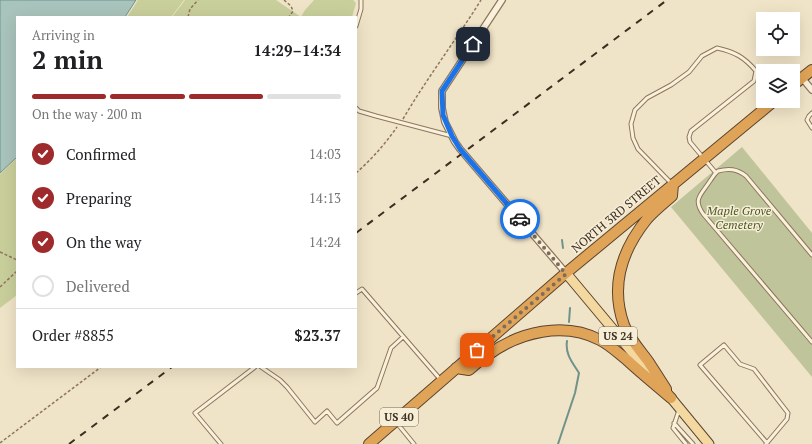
<!DOCTYPE html>
<meta charset="utf-8">
<style>
:root{--surface:#fff;--page:#f6f6f6;--text:#202124;--muted:#757577;--line:#e0e0e0;--accent:#9e2a2b}
body{margin:0;font-family:"PT Serif",serif;background:var(--page);color:var(--text);height:100vh;display:flex;flex-direction:column;font-size:15px;white-space:nowrap}
*{box-sizing:border-box;margin:0}
p{font-size:13px;color:var(--muted)}
.icon{flex:none;width:22px;height:22px;fill:none;stroke:currentColor;stroke-width:2;stroke-linecap:round;stroke-linejoin:round}
.map{position:relative;flex:1;overflow:hidden}
.drawer{position:absolute;left:16px;top:16px;width:341px;height:352px;display:flex;flex-direction:column;background:var(--surface);border-radius:0px;box-shadow:0 4px 16px #0002}
.drawer>*{flex:none}
.controls{position:absolute;left:756px;top:12px;display:grid;gap:8px}
.controls a{display:grid;place-items:center;width:44px;height:44px;border-radius:0px;background:var(--surface);box-shadow:0 4px 16px #0002;font-size:20px}
.pin{position:absolute;display:grid;place-items:center;width:34px;height:34px;color:#fff;margin:-17px;border-radius:8px;box-shadow:0 2px 6px #0006}
.courier{position:absolute;display:grid;place-items:center;width:40px;height:40px;margin:-20px;border:3px solid #1a73e8;border-radius:50%;background:#fff;color:#222;box-shadow:0 1px 5px #0007}
.summary em{font-style:normal;font-weight:700}
.summary div{display:flex;flex-direction:column-reverse}
.summary{display:flex;align-items:center;justify-content:space-between;height:68px;padding:0 16px}
h1{font-size:26px;font-weight:700;line-height:30px}
.bar{display:grid;grid-template-columns:repeat(4,1fr);gap:6px 4px;align-content:center;height:48px;padding:0 16px}
.bar i{height:5px;border-radius:3px;background:var(--line)}
.bar .active{background:var(--accent)}
.bar p{grid-column:span 4}
.line{display:flex;align-items:center;gap:10px;padding:0 16px;border-top:1px solid var(--line)}
.line div{flex:1}
ol{padding:0 16px;list-style:none}
li{display:flex;align-items:center;gap:12px;height:44px}
li p{margin-inline-start:auto}
li .icon{padding:4px;border-radius:50%;background:var(--accent);color:#fff;stroke-width:4}
li:last-child{color:var(--muted)}
li i{width:22px;height:22px;border:2px solid var(--line);border-radius:50%}
.map>svg:first-child{display:block}
.green{fill:#c9cf9b}
.cemetery{fill:#bfc49a}
.water{fill:#a9c4bc;stroke:#6f938a}
.lines{fill:none;stroke-linecap:round;stroke-linejoin:round}
.stream{stroke:#6f938a;stroke-width:2}
.lane-casing{stroke:#8d765c;stroke-width:5}
.street-casing{stroke:#8d765c;stroke-width:8}
.primary-casing{stroke:#5b4430;stroke-width:11}
.highway-casing{stroke:#5b4430;stroke-width:12}
.path{stroke:#8d765c;stroke-width:1.5;stroke-dasharray:3 2;stroke-linecap:butt}
.lane{stroke:#faf1dc;stroke-width:3}
.street{stroke:#faf1dc;stroke-width:5.5}
.primary{stroke:#f3d9a0;stroke-width:9}
.highway{stroke:#e0a458;stroke-width:10}
.rail{stroke:#3d2e20;stroke-width:2;stroke-dasharray:7 7;stroke-linecap:butt}
.done{stroke:#7c6e5b;stroke-width:4;stroke-dasharray:0 7.2}
.route{stroke:#1a73e8;stroke-width:5}
.labels{text-anchor:middle;dominant-baseline:central;stroke-width:3;stroke-linejoin:round;paint-order:stroke}
.shield{fill:#f7eed8;stroke:#756857;stroke-width:1}
.shield-label{font-size:11px;font-weight:bold;fill:#3d2e20}
.park-label{font-size:12px;font-style:italic;fill:#4d5a26;stroke:#f7eed8}
.street-label{font-size:12px;fill:#3d2e20;stroke:#f7eed8}
</style>
<div class="map">
<svg width="812" height="444" viewBox="0 0 812 444">
<rect width="100%" height="100%" fill="#f0e4c8"/>
<path class="green" d="M138 0H184L171 17H127Z
M185 0H276L301 17 305 10 314 0H353L356 3 352 17H172Z
M17 158V295L0 308V174Z"/>
<path class="cemetery" d="M742 147 812 233V377L671 207Z"/>
<path class="water" d="M0 0H136L125 17H17V157L0 173Z"/>
<g class="lines">
<path class="stream" d="M562 240 563 248
M569 322 570 308
M558 444 575 393 579 373C572 362 565 354 567 341"/>
<g class="lane-casing">
<path id="lane" d="M356 26 361 9V0
M356 108 359 111 376 116 452 136
M812 113 809 116 807 120 812 128
M671 183 638 149 633 138 631 124 635 110 647 98 671 85 689 72 702 56 717 48C735 52 744 57 756 71L754 81 691 131 689 137 690 142 716 173
M812 255 746 176C737 169 729 168 718 171 714 174 713 177 710 181 701 195 692 199 704 215L812 342
M356 293 362 289 440 379
M261 367 280 380 287 387 315 422 327 411 337 423 377 388 391 348 403 337
M679 410 673 428 686 444
M396 422 414 444
M674 423 693 444
M221 444 195 413 255 367
M766 444 787 419 788 413 754 369 740 364 724 345 700 365 767 443"/>
</g>
<g class="street-casing">
<path id="street" d="M502 0 442 91V108L445 122 455 142 460 149 566 273
M802 78 812 90"/>
</g>
<g class="primary-casing">
<path id="primary" d="M566 273 657 382
M667 393 709 444"/>
</g>
<g class="highway-casing">
<path id="highway" d="M793 85 812 70
M456 368 469 370C475 365 481 359 488 355 519 332 564 321 600 340 610 345 618 353 627 360 641 373 656 385 671 398
M666 389C660 380 654 370 648 361 639 349 629 338 624 325 610 286 622 250 647 219 654 211 664 203 672 196L673 184
M369 444 566 273 774 101"/>
</g>
<path class="path" d="M284 0 291 6 293 11 289 17
M188 17 190 9 198 0
M403 119C427 78 456 40 481 0
M356 173C372 159 385 144 397 127
M0 252 17 260
M0 287 17 271
M0 443 101 367"/>
<use href="#lane" class="lane"/>
<use href="#street" class="street"/>
<use href="#primary" class="primary"/>
<use href="#highway" class="highway"/>
<path class="rail" d="M356 233 667 0
M69 444 172 367"/>
</g>
<g class="lines">
<path class="done" d="M477 350 566 274 520 219"/>
<path class="route" d="M473 44 442 91 443 115 452 136 460 149 520 219"/>
</g>
<g class="labels">
<g class="shield">
<rect x="599" y="327" width="38" height="18" rx="3"/>
<rect x="380" y="408" width="38" height="18" rx="3"/>
</g>
<g class="shield-label">
<text x="618" y="336">US 24</text>
<text x="399" y="417">US 40</text>
</g>
<g class="park-label">
<text x="739" y="210">Maple Grove<tspan x="739" dy="14">Cemetery</tspan></text>
</g>
<g class="street-label">
<text transform="translate(616 214) rotate(-40)">NORTH 3RD STREET</text>
</g>
</g>
</svg>
<div class="controls">
<a><svg class="icon" aria-label="locate" viewBox="0 0 24 24"><circle cx="12" cy="12" r="6"/><path d="M12 2v4M12 18v4M2 12h4M18 12h4"/></svg></a>
<a><svg class="icon" aria-label="layers" viewBox="0 0 24 24"><path d="M12 4l9 5-9 5-9-5zM3 14l9 5 9-5"/></svg></a>
</div>
<div class="pin" style="left:477px;top:350px;background:#ea580c"><svg class="icon" aria-label="bag" viewBox="0 0 24 24"><path d="M5 8h14l-1 12H6zM9 8a3 3 0 0 1 6 0"/></svg></div>
<div class="pin" style="left:473px;top:44px;background:#1f2937"><svg class="icon" aria-label="home" viewBox="0 0 24 24"><path d="M3 11l9-7 9 7M6 9v11h12V9"/></svg></div>
<div class="courier" style="left:520px;top:219px"><svg class="icon" aria-label="car" viewBox="0 0 24 24"><path d="M5 17H2v-5l4-1 3-4h7l3 4 3 1v5h-3M9 17h6M6 11h13"/><circle cx="7" cy="17" r="2"/><circle cx="17" cy="17" r="2"/></svg></div>
<section class="drawer">
<div class="summary"><div><h1>2 min</h1><p>Arriving in</p></div><em>14:29–14:34</em></div>
<div class="bar"><i class="active"></i><i class="active"></i><i class="active"></i><i></i><p>On the way · 200 m</p></div>
<ol>
<li><svg class="icon" aria-label="check" viewBox="0 0 24 24"><path d="M5 12l5 5 9-10"/></svg>Confirmed<p>14:03</p></li>
<li><svg class="icon" aria-label="check" viewBox="0 0 24 24"><path d="M5 12l5 5 9-10"/></svg>Preparing<p>14:13</p></li>
<li><svg class="icon" aria-label="check" viewBox="0 0 24 24"><path d="M5 12l5 5 9-10"/></svg>On the way<p>14:24</p></li>
<li><i></i>Delivered</li>
</ol>
<div class="line" style="height:52px"><div>Order #8855</div><b>$23.37</b></div>
</section>
</div>
